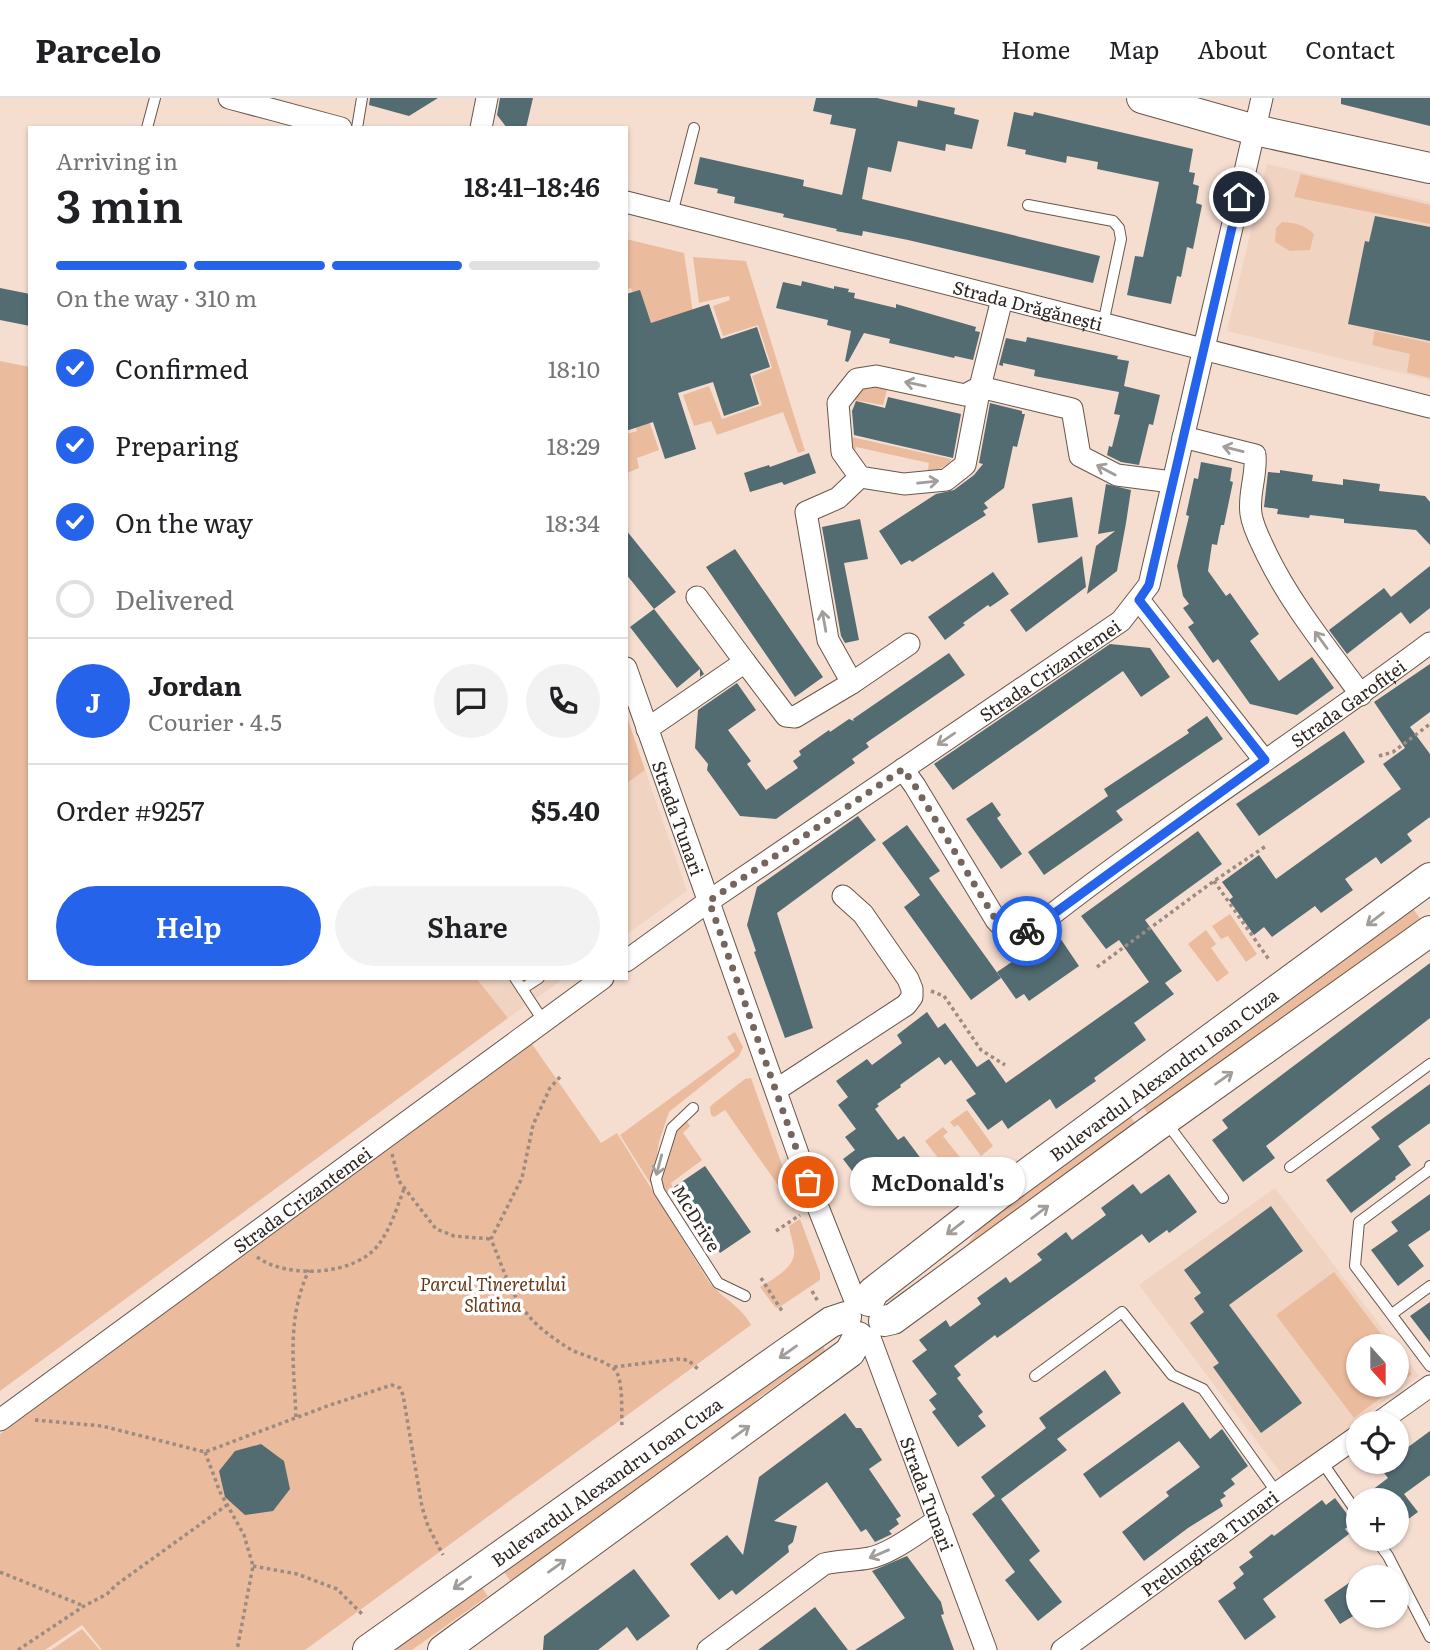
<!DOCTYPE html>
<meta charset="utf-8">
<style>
:root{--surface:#fff;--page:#f2f2f2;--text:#202124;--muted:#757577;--line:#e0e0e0;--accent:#2563eb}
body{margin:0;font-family:Literata,serif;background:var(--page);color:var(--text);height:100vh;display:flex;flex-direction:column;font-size:26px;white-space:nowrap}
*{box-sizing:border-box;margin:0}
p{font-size:23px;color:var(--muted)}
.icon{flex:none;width:38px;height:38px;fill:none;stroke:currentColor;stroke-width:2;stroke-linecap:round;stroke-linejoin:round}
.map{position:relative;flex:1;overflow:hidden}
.drawer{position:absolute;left:28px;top:28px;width:600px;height:854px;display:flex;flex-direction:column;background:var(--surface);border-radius:0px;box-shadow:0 2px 5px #0004}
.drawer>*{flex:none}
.needle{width:46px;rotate:159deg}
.fabs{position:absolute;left:1346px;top:1236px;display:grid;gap:14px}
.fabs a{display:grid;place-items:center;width:63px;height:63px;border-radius:50%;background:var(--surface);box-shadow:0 2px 5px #0004;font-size:35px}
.pin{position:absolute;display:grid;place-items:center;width:60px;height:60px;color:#fff;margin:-30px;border:4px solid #fff;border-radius:50%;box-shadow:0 2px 7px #0007}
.courier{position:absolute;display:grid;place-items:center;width:70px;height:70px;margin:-35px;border:5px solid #2563eb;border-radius:50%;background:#fff;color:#222;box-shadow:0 2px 9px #0007}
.bubble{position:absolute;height:49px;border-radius:24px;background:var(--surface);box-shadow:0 2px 5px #0004;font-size:23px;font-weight:600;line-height:49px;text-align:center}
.head em{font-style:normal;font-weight:600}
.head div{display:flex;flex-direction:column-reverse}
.head{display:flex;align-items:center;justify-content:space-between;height:119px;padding:0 28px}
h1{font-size:46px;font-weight:600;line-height:52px}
.bar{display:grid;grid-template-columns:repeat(4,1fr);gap:10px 7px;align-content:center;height:84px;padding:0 28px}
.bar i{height:9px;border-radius:5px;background:var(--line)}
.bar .current{background:var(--accent)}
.bar p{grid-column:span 4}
.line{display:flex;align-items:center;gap:18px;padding:0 28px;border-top:2px solid var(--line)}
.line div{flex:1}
.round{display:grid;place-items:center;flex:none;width:74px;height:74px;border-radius:37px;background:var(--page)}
ol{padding:0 28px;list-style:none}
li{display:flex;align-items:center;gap:21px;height:77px}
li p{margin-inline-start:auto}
li .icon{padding:7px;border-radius:50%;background:var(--accent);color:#fff;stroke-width:4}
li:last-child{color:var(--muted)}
li i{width:38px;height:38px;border:4px solid var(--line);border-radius:50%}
.primary-button{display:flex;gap:14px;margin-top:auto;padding:14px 28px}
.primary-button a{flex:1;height:80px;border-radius:42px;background:var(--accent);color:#fff;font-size:28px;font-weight:600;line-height:80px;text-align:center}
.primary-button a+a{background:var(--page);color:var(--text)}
header{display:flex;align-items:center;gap:42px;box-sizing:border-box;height:98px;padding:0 35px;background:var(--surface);border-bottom:2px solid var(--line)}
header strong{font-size:33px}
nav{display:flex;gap:38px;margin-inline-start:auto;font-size:24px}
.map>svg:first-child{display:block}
.built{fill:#f0d3c0}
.green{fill:#ebbb9d}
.building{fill:#526c72}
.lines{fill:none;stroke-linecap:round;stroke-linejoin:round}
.service-casing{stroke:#69564a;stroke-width:12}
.minor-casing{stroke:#69564a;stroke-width:23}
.secondary-casing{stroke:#69564a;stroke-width:32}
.path{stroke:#9b8b81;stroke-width:3.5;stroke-dasharray:3.5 3.5;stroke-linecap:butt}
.service{stroke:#fff;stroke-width:10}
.minor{stroke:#fff;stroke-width:21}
.secondary{stroke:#fff;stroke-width:30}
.oneway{stroke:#a19d9b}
.done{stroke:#74665e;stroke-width:7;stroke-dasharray:0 12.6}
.route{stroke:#2563eb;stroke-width:9}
.labels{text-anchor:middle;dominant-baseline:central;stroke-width:7;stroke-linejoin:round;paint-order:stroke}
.street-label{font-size:18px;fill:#2f2621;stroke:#fff}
.park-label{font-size:18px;font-style:italic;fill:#663816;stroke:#fff}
</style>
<header>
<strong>Parcelo</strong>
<nav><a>Home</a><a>Map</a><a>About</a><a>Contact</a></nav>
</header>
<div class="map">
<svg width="1430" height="1552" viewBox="0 0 1430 1552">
<rect width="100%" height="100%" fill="#f5ded0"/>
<path class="built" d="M1267 66 1430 104V282L1227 233Z
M645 672 687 793 627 836V685Z
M476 880H565L508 920Z
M1275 1090 1396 1248H1358V1286H1396L1397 1249 1419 1278 1283 1378 1139 1187Z"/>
<path class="green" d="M1301 76 1430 107V126L1294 99Z
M1282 124C1295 125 1305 127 1314 136L1310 152 1290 153 1275 144 1276 130Z
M626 141 684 155 693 215 661 278 631 190 627 191Z
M693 159 746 163 805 353 798 355 783 314 717 337 711 323 694 328 683 297 709 288 722 321 762 307 752 278 772 270 758 227 723 238 713 208 730 202 729 198 699 205Z
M1375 233 1430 245V280L1407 274 1410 256 1372 247Z
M0 263 30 269V880H476L508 920 0 1293Z
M889 284 883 307 854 302 857 291Z
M647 317 659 352 637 360 639 370 627 375V336L637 333 634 321Z
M847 338 951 361 950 364 935 374 927 375 929 365 856 349 855 353 844 350Z
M627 619 645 672 627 685H626Z
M1410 806 1421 822 1150 1018 1138 1002Z
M1230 816 1257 856 1246 864 1228 838 1221 841 1212 828Z
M1206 832 1216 846 1211 850 1229 875 1217 884 1188 846Z
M735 934 743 949 739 958 669 1014 659 1044 652 1088 620 1037 735 953 727 939Z
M532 946 601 1045 617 1035 709 1184C722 1200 742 1209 751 1227L305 1552H102L82 1527 45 1552H0V1336Z
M751 980 797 1109 795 1111 725 1012 714 1019 711 1017 710 1009 714 1005 745 981Z
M967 1012 993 1048 981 1058 958 1027 954 1029 950 1024Z
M1128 1015 1140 1032 897 1208 891 1202 967 1147 994 1112Z
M686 1022 690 1028 683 1035 702 1062 671 1085 673 1090 666 1095 661 1084 672 1037Z
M943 1029 948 1034 943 1038 967 1068 953 1079 925 1043Z
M800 1121 820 1175V1182L778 1210 775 1209 760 1189C773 1181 797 1169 794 1151 793 1143 790 1136 789 1128Z
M1334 1174 1390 1248H1358V1286H1396L1397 1256 1412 1276 1354 1320 1276 1217Z
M822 1244 825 1253 758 1300 743 1322 515 1489 504 1474Z
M476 1481 488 1498 412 1552H377Z
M82 1531 100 1552H51Z"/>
<path class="building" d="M370 0H438L409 18 369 7Z
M500 0H533L526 30H507L497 17Z
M816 0H877L917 9 918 2 955 10 954 16 979 22 972 51 946 46 945 53 898 43 891 74 868 69 862 101 1100 158 1093 185 908 142 863 133 862 138 836 133 837 131 783 119 784 116 734 105 735 99 717 95 718 91 694 86 700 59 804 82 803 88 842 97 856 31 830 26 832 17 813 13Z
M1341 0H1430V28L1341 6Z
M1014 14 1033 18 1034 14 1193 51 1189 74 1195 75 1193 86 1199 88 1196 105 1202 107 1193 151 1187 149 1181 179 1177 178 1171 206 1127 197 1135 158 1143 159 1159 84 1097 71 1098 64 1067 58 1066 65 1025 56 1026 52 1007 48Z
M1375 118 1430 129V243L1348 226 1365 143 1369 144Z
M802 183 834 191V188L849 191 848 194 855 195 854 200 896 210V206L976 229 975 233 980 234 973 262 955 258 954 260 889 245 890 241 864 235 848 264 845 263 851 233 827 227 828 222 776 210 783 184 801 188Z
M0 190 30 196V228L0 222Z
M640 192 651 225 709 206 721 241 757 229 770 269 750 276 759 306 724 318 713 284 678 295 696 351 665 361 653 324 626 333V196Z
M1027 239 1118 258 1117 261 1129 263 1124 288 1160 297 1153 327 1149 326 1139 367 1121 364 1107 357 1109 348 1112 349 1120 317 1114 316 1119 294 1034 278 1035 272 1003 265V268L999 267 1006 240 1026 244Z
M888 299 961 316 953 360 854 337 852 313 856 303 885 310Z
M990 305 1022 313V316H1025L1017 349 1013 348 1004 390 984 405 988 410 983 413 986 417 912 464 910 462 901 467 879 433 936 396 954 392 974 377 983 366 979 365Z
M809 355 816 375 784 387 782 384 750 394 744 375 769 367 770 369Z
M1201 364 1232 370 1230 383 1233 384 1224 427H1221L1217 447 1212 446 1208 473 1226 498 1230 495 1259 536 1250 543 1279 583 1312 559 1334 590 1297 617 1250 606 1218 561 1213 565 1188 529 1194 525 1183 510 1189 506 1183 498 1177 468 1189 418 1186 417 1194 380 1198 381Z
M1280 372 1313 377 1312 383 1343 387V381L1380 386 1379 393 1425 398 1430 404V447L1416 432 1344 425V421L1310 417 1309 420 1277 416 1278 411 1264 409 1268 374 1280 375Z
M1106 386 1131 392 1126 425 1117 473 1087 496 1096 448 1115 433 1098 436Z
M1072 399 1078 439 1038 445 1032 406Z
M860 421 868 461 844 465 859 542 845 545 841 538 822 429Z
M626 432 676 494 654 511 626 476Z
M735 451 823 579 795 599 706 469Z
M1082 458 1086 489 1026 534 1010 512Z
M1430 468V510L1410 526 1401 514 1347 556 1329 532 1384 490 1391 499Z
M993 474 1009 496 990 509 988 507 963 525 965 527 945 542 928 519Z
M654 511 701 571 704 576 700 579V571L677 590 630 529Z
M1110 546 1150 550 1170 579 1141 599 1123 573 953 692 934 666Z
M949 555 965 577 866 645 869 649 852 661 855 665 776 721 740 718 707 672 708 666 695 650 698 612 737 585 756 612 728 632 751 663 747 666 766 692 798 670 793 663 801 657 799 653 829 632 830 634 849 621 854 623 853 621Z
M1430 566V614L1410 629 1430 656V719L1407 736 1412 743 1381 766 1376 759 1345 781 1353 792 1321 815 1315 808 1272 839 1264 829 1254 837 1229 802 1233 799 1222 784 1259 757 1276 781 1401 691 1383 666 1405 650 1374 604Z
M1207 618 1223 641 1116 713 1123 722 1044 777 1028 754 1108 698 1104 691 1189 635 1187 632Z
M1344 633 1365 664 1259 738 1236 706Z
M992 704 1001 717 997 720 1022 756 1001 771 966 721Z
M858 718 876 742 777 815 813 930 785 940 754 854 756 853 747 827 757 789Z
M907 727 940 773 929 780 1001 880 971 902 904 809 920 797 882 745Z
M1198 733 1222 766 1145 822 1182 873 1165 885 1174 896 1134 925 1146 942 1094 980 1096 983 1056 1011 1050 1001 1008 1031 1002 1022 988 1032 966 1002 976 996 951 962 945 967 939 959 900 987 901 989 877 1006 879 1008 875 1011 898 1042 904 1038 925 1066 889 1093 882 1084 868 1094 843 1061 855 1052 845 1039 856 1031 838 1007 848 999 836 983 867 961 872 967 902 945 897 937 927 914 938 930 945 925 977 969 989 961 1006 985 1149 884 1119 842 1106 851 1081 818Z
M1056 834 1079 868 1029 903 1024 896 1016 901 997 874Z
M1430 865V920L1266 1048 1275 1060 1243 1084 1212 1042 1228 1030 1222 1022Z
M1430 986V1025L1398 1048 1411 1067 1395 1079 1396 1081 1351 1115 1326 1082 1380 1041 1371 1029Z
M705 1068 751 1134 720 1155 674 1089Z
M1169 1076 1197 1114 1169 1135 1167 1132 1149 1145 1142 1136 997 1240 995 1237 954 1268 961 1277 957 1280 983 1314 978 1318 986 1328 958 1349 932 1314 936 1311 929 1302 937 1296 912 1263 927 1252 919 1242 946 1222 950 1229 981 1206 977 1200 1006 1179 1010 1185 1042 1162 1037 1156 1066 1134 1072 1142 1106 1117 1101 1110 1133 1086 1141 1096Z
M1430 1096V1132L1408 1147 1424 1168 1398 1188 1371 1152 1398 1133 1391 1124Z
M1271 1108 1303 1153 1229 1207 1302 1305 1261 1335 1213 1269 1219 1265 1190 1225 1204 1214 1194 1200 1201 1195 1184 1172Z
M1430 1204V1244L1410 1218Z
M1105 1272 1121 1295 1057 1341 1067 1352 1001 1401 1040 1453 1029 1462 1062 1504 1038 1523 1005 1482 1015 1474 972 1416 995 1398 981 1379 1046 1330 1039 1320Z
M1183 1304 1210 1341 1222 1331 1248 1368 1231 1381 1235 1386 1223 1395 1226 1398 1220 1402 1223 1408 1188 1430 1144 1463 1122 1434 1169 1398 1166 1394 1200 1369 1179 1343 1100 1400 1083 1376Z
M845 1315 856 1330H861L882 1362 869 1371 901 1418 896 1421 899 1426 889 1433 892 1436 875 1444 866 1431 861 1434 827 1384 774 1423 797 1428 793 1444 788 1448 789 1454 736 1497 732 1492 719 1502 690 1466 727 1437 743 1457 759 1379Z
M1430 1333V1377L1404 1396 1418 1414 1396 1430V1402H1359L1388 1380 1380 1370 1389 1363H1396V1358Z
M261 1346 284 1363 290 1391 273 1413 245 1417 225 1399 219 1373 235 1353Z
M1335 1400 1353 1424 1345 1431 1349 1436 1263 1501 1276 1519 1245 1542 1218 1503 1236 1490 1233 1485 1244 1476 1239 1469 1253 1459 1249 1454 1272 1436 1274 1438 1322 1402 1326 1407Z
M907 1458 941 1504 944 1516 941 1517 954 1552H855L905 1520 872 1473Z
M634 1471 670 1518 637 1543 627 1529 598 1552H543L544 1538Z
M1349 1485 1358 1499V1515L1340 1526 1324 1502Z
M815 1509 848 1552H758Z"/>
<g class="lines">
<g class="service-casing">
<path id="service" d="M147 30 155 0
M357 30 362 0
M1028 107 1113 123 1119 130 1121 141 1103 226
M672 116 694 30
M515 880 544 924
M522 891 539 880
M693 1010 672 1030 656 1081 659 1093 718 1185 745 1198
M1166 1024 1223 1100
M1430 1068 1429 1072 1359 1124 1355 1168 1430 1268
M1290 1069 1430 966
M1392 1216 1430 1188
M1035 1278 1122 1214 1172 1277 1203 1291 1277 1395
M1322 1364 1358 1416
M1375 1440 1388 1458 1430 1539"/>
</g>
<g class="minor-casing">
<g id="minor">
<path d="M229 0 341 30"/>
<path d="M481 30 487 0"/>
<path id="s1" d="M626 104 1430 309"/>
<path d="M1002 201 980 289 965 367 946 382 904 386 860 379 842 354 838 305 857 281 876 278 965 297 980 289 1072 311 1080 358 1117 377 1172 384"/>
<path d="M1183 339 1255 357C1257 377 1248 396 1251 416 1253 430 1261 444 1267 457 1292 508 1328 551 1361 597"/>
<path d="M697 499 745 564"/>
<path d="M1139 502 1264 662"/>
<path id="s2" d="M626 570 808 1084 856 1205"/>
<path d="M852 585 828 542 806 414 838 400 860 379"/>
<path d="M647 631 745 564 786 618 795 619 852 585 909 546"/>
<path id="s3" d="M903 671 915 688 996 822C1012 840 1022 838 1041 825 1167 726 1302 641 1430 545"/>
<path id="s4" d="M626 863 709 803 1121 523 1149 487 1262 0"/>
<path d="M776 992 906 907 912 899V891L908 881 863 816 843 798"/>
<path id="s5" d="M870 1240 986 1552"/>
<path id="s6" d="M0 1322 603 880"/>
<path d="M1378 1325 1430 1288"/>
<path d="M708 1552 824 1466C839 1462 854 1463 869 1460 891 1456 918 1434 938 1422"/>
<path id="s7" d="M1062 1552 1277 1395 1358 1338"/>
</g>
</g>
<g class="secondary-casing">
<g id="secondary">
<path d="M1142 0 1255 32 1430 70"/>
<path id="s8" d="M869 1203 873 1194 998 1097 1430 780"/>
<path d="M884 1223 893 1221 1151 1032 1430 833"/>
<path id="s9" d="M368 1552 785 1256 831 1224 846 1219"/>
<path d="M443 1552 850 1254 858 1239"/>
</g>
</g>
<path class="path" d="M1379 658 1393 654 1430 626
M1214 783 1270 863
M1097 869 1214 783 1266 748
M931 893 944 898 981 952 1005 967
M560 979 550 990 533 1027 522 1080 491 1141C513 1195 516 1218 570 1251 582 1258 603 1261 614 1271 624 1280 621 1314 622 1328
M392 1056 399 1083 436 1131 454 1138 491 1141
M776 1133 800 1117
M257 1159C287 1181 356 1178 379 1146 391 1130 397 1109 404 1091
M761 1180 782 1213
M812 1193 819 1205
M614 1269 677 1261 688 1262 699 1272
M296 1319C294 1268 286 1221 309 1172
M35 1322 102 1328 205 1354 330 1307 392 1287 400 1290 403 1297 422 1409 428 1428 443 1457
M205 1354 220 1394 244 1437 253 1468 237 1552
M253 1468 297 1476 337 1491 362 1516
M0 1474 84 1508
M18 1552 84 1508 107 1496 116 1487 227 1407"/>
<use href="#service" class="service"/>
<use href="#minor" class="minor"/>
<use href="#secondary" class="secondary"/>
</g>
<defs><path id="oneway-shaft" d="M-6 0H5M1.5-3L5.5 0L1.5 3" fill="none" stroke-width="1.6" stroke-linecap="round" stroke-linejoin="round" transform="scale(1.75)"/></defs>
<g class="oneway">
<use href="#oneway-shaft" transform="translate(915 286) rotate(-168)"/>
<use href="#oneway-shaft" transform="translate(1233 351) rotate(-166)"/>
<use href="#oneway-shaft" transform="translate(1106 372) rotate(-152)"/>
<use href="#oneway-shaft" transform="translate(928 384) rotate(-6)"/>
<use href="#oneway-shaft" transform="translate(824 523) rotate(-100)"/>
<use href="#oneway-shaft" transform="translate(1321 542) rotate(-126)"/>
<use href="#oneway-shaft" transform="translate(946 641) rotate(146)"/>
<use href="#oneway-shaft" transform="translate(1375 821) rotate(143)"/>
<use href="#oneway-shaft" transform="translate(1224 980) rotate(-35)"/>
<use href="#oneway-shaft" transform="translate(659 1067) rotate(105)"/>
<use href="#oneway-shaft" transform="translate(1040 1114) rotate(-37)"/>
<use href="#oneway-shaft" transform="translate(955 1130) rotate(142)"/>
<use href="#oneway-shaft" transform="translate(788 1254) rotate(145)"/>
<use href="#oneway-shaft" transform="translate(741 1334) rotate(-36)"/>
<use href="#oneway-shaft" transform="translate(879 1456) rotate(157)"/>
<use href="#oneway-shaft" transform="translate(557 1468) rotate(-36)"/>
<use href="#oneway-shaft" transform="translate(462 1485) rotate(145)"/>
</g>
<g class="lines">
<path class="done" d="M808 1084 709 803 903 671 915 688 996 822C1006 834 1012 837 1027 833"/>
<path class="route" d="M1027 833 1041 825 1265 662 1139 502 1149 487 1239 99"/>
</g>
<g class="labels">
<g class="street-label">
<text stroke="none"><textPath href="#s1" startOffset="415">Strada Drăgănești</textPath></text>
<text stroke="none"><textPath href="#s4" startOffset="514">Strada Crizantemei</textPath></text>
<text stroke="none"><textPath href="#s3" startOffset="607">Strada Garofiței</textPath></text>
<text stroke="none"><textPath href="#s2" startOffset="159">Strada Tunari</textPath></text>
<text stroke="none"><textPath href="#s8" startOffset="373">Bulevardul Alexandru Ioan Cuza</textPath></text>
<text stroke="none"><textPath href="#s6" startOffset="374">Strada Crizantemei</textPath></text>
<text transform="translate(697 1120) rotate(58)">McDrive</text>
<text stroke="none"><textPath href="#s9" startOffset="292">Bulevardul Alexandru Ioan Cuza</textPath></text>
<text stroke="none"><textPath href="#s5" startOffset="166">Strada Tunari</textPath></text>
<text stroke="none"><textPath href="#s7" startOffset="182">Prelungirea Tunari</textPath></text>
</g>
<g class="park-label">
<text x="493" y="1185">Parcul Tineretului<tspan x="493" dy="21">Slatina</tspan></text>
</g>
</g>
</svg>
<div class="fabs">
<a><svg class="needle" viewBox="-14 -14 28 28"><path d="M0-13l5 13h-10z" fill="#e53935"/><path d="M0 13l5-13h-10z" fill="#757577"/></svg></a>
<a><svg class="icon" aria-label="locate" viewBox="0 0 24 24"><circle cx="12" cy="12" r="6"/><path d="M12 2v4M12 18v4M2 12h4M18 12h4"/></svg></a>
<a>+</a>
<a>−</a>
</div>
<div class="pin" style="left:808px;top:1084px;background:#ea580c"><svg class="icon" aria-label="bag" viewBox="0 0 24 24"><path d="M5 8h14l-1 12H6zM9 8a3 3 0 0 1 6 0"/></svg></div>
<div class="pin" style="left:1239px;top:99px;background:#1f2937"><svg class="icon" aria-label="home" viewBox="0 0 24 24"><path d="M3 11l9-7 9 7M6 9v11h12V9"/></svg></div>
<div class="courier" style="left:1027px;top:833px"><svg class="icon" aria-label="bike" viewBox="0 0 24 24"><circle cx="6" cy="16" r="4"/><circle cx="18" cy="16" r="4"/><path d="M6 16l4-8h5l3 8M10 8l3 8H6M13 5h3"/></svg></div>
<div class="bubble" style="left:850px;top:1059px;width:175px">McDonald's</div>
<section class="drawer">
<div class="head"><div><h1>3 min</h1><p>Arriving in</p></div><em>18:41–18:46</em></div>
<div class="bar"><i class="current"></i><i class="current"></i><i class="current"></i><i></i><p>On the way · 310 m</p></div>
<ol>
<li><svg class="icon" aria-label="check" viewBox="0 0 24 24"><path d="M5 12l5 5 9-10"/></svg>Confirmed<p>18:10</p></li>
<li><svg class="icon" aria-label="check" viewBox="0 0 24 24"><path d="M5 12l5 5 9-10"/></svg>Preparing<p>18:29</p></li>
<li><svg class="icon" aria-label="check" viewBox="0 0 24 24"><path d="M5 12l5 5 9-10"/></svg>On the way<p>18:34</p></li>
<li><i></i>Delivered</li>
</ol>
<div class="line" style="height:126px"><b class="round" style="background:var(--accent);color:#fff">J</b><div><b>Jordan</b><p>Courier · 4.5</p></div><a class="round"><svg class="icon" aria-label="chat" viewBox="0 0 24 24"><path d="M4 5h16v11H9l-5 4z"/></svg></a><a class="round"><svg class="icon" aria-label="phone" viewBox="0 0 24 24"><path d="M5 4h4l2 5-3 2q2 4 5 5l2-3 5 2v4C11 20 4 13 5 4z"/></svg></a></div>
<div class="line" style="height:91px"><div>Order #9257</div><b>$5.40</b></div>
<div class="primary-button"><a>Help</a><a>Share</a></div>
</section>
</div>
